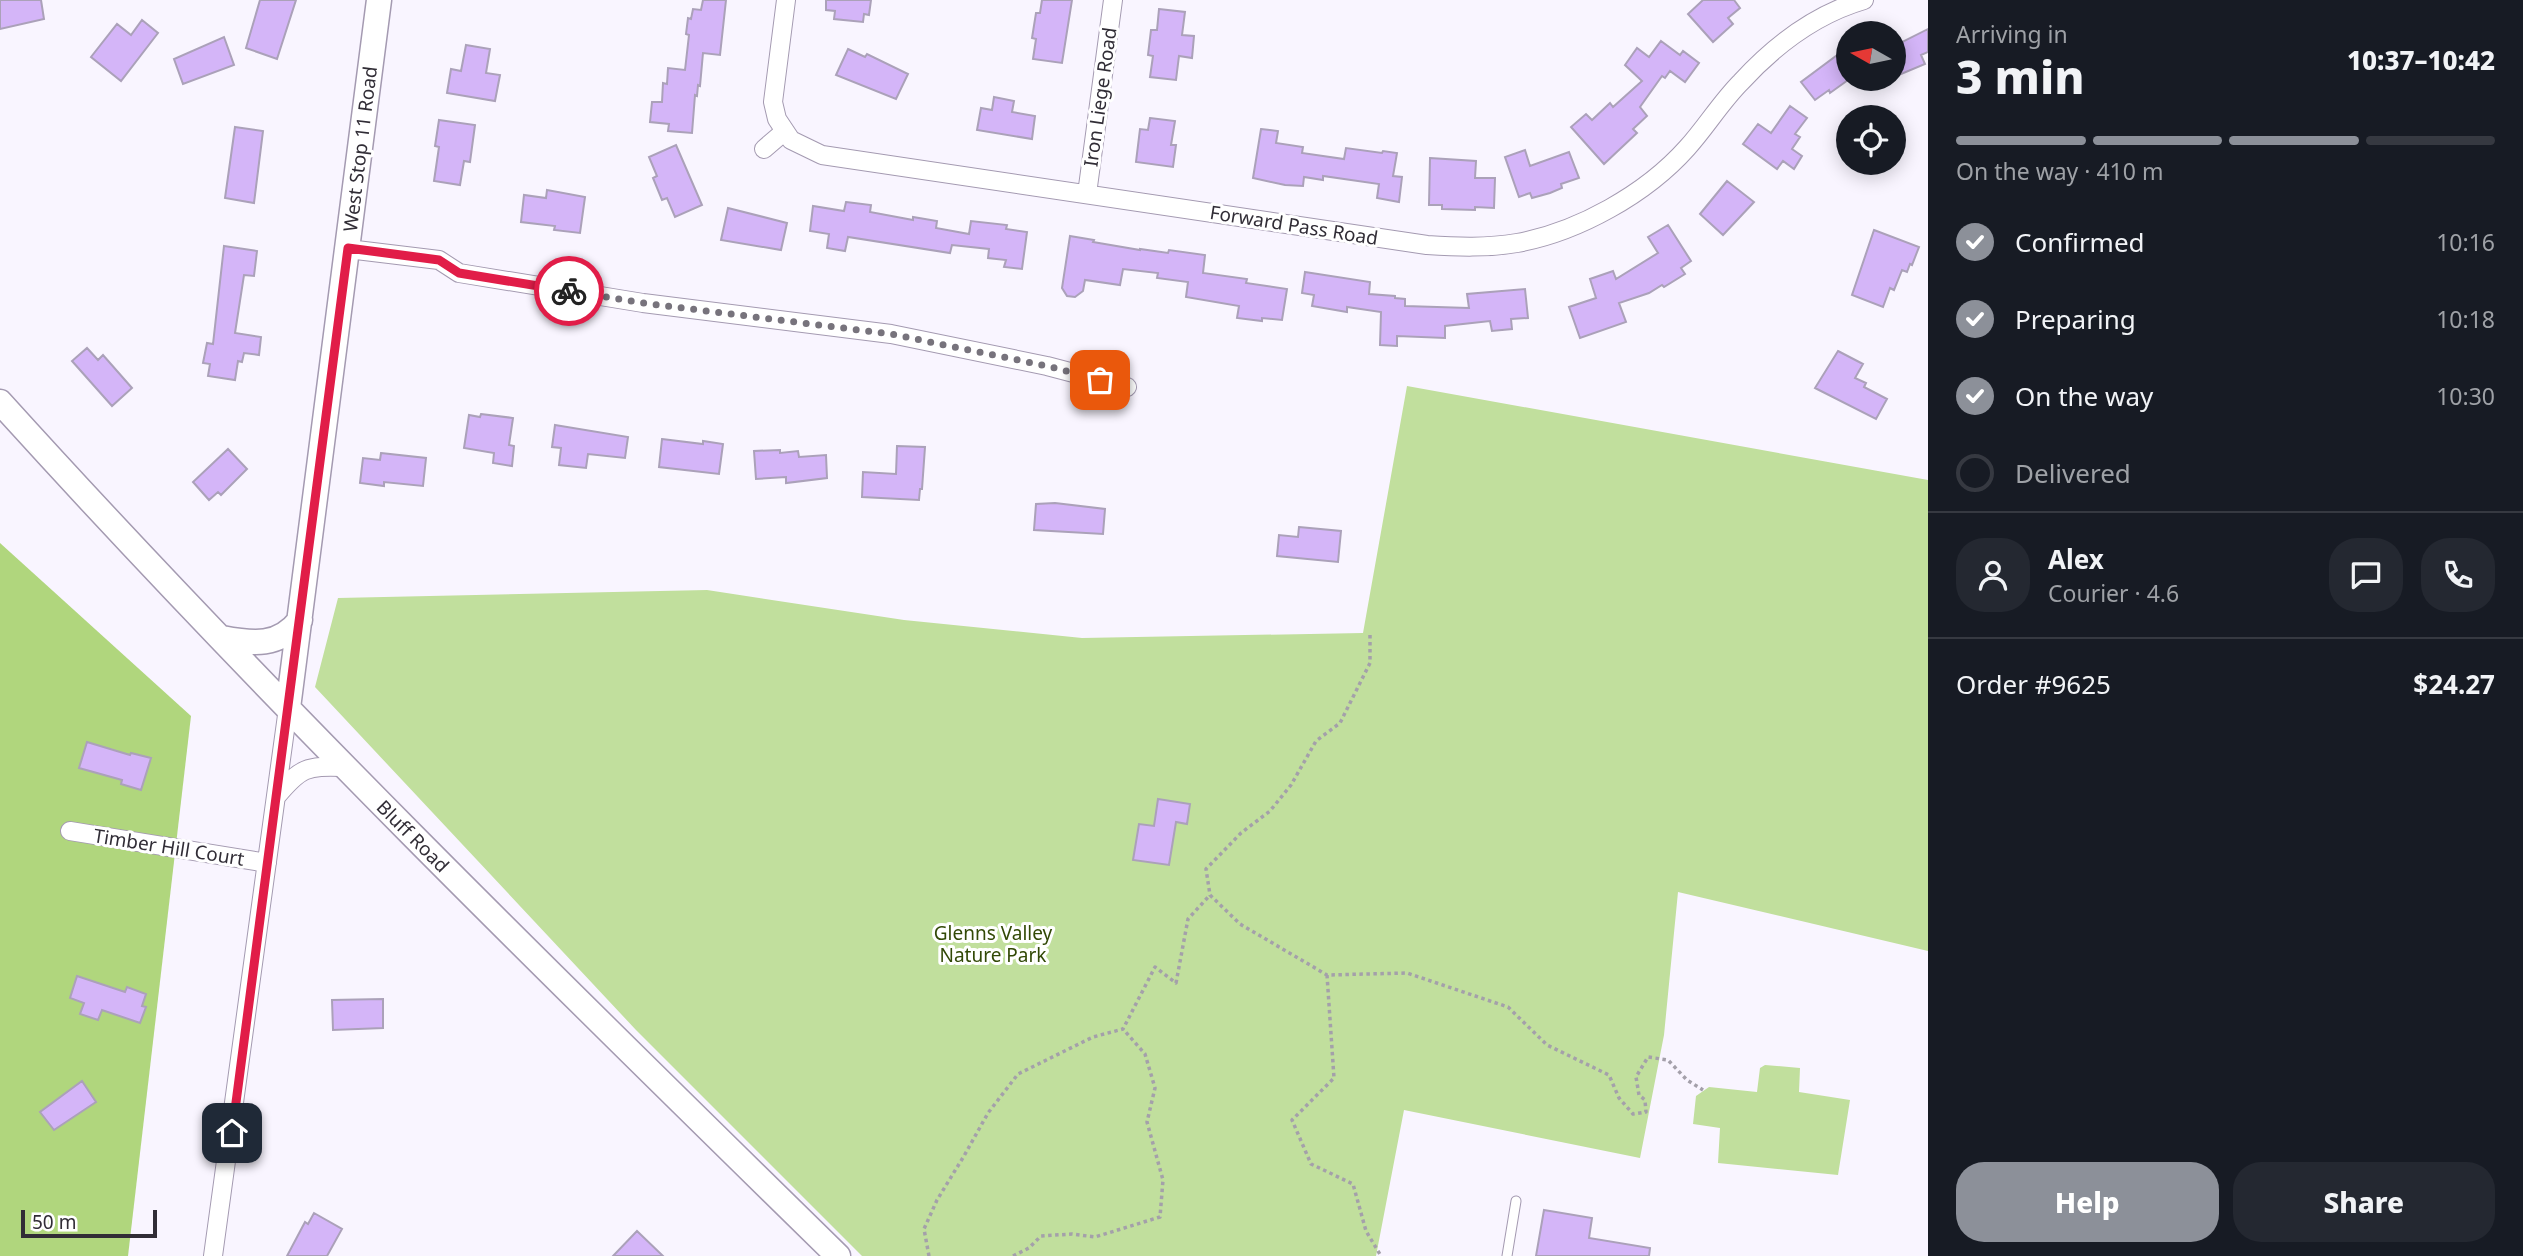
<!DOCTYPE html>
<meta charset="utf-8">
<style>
:root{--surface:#171b24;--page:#242831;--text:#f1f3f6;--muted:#9ea1a6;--line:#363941;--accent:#8c9099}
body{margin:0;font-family:"Noto Sans",sans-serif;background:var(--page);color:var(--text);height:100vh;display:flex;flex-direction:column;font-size:26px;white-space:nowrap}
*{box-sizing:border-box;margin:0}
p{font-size:23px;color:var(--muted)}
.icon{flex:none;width:38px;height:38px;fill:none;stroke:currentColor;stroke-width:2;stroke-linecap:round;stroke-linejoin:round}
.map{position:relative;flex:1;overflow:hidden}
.side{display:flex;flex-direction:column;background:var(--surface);width:595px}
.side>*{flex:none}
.needle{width:46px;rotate:279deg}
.buttons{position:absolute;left:1836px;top:21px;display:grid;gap:14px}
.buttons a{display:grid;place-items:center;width:70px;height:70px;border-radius:50%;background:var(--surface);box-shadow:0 4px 18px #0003;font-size:35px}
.scale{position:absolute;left:21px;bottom:18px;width:136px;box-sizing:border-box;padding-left:7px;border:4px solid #312d36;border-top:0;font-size:19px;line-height:24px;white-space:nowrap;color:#312d36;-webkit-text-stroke:5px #fff;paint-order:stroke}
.pin{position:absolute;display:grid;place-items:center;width:60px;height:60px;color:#fff;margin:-30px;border-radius:14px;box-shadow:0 4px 10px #0006}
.courier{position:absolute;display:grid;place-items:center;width:70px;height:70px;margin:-35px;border:5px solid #e11d48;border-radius:50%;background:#fff;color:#222;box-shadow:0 2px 9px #0007}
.overview em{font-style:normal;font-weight:800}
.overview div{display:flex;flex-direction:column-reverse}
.overview{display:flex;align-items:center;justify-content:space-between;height:119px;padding:0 28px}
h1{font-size:46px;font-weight:800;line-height:52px}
.bar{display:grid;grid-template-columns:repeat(4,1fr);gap:10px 7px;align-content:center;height:84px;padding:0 28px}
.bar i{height:9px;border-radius:5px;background:var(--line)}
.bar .active{background:var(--accent)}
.bar p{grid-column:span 4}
.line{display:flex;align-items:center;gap:18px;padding:0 28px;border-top:2px solid var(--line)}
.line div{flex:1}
.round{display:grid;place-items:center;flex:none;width:74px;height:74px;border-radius:28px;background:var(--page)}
ol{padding:0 28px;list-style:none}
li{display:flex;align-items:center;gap:21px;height:77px}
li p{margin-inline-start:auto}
li .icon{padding:7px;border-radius:50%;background:var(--accent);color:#fff;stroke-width:4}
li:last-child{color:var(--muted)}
li i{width:38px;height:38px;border:4px solid var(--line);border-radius:50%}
.cta{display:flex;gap:14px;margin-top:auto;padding:14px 28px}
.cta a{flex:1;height:80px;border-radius:28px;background:var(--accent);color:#fff;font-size:28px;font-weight:800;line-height:80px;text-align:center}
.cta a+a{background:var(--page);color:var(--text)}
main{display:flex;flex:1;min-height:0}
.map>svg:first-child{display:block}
.green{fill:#c1df9d}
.forest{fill:#b0d67d}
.building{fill:#d4b5f8;stroke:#aba1b9;stroke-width:2}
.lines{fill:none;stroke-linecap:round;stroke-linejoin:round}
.service-casing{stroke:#a49ab1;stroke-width:11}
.minor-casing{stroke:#a49ab1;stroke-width:20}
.secondary-casing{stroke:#a49ab1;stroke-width:27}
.path{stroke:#a4a0aa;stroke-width:3.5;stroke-dasharray:3.5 3.5;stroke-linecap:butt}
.service{stroke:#fff;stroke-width:9}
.minor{stroke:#fff;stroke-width:18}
.secondary{stroke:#fff;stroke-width:24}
.done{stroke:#77737c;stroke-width:7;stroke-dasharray:0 12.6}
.route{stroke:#e11d48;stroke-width:9}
.labels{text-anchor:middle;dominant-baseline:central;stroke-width:6;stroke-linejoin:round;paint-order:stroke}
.street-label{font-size:19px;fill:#312d36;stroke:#fff}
.park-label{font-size:19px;fill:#324906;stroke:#fff}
</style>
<main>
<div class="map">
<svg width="1928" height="1256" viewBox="0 0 1928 1256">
<rect width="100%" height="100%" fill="#f9f5ff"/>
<path class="green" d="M1407 386 1928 480V951L1678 892 1664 1035 1640 1158 1404 1110 1376 1256H862L636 1030 315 687 338 598 707 590 904 620 1082 638 1363 633Z
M1765 1065 1800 1068 1799 1092 1850 1100 1838 1175 1718 1163 1720 1128 1693 1124 1696 1096 1709 1087 1757 1092 1760 1068Z"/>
<path class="forest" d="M0 543 191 716 128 1256H0Z"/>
<path class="building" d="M0 0H41L44 19 0 29Z
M260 0H296L277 59 246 48Z
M703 0H726L720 55 703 53 700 86 698 85 697 96 695 95 692 133 668 131 669 124 650 122 652 102H662L663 83 667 84 668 68 685 70 689 35 686 34 688 18 691 19 693 9 701 10Z
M826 0H871L869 15 864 14 863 22 834 19 835 11 826 10Z
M1042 0H1072L1062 63 1033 59 1036 39 1032 38 1036 13H1040Z
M1703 0H1734L1740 8 1728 18 1733 24 1713 42 1688 14Z
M1159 9 1185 12 1182 35 1194 36 1192 58 1179 56 1176 80 1150 77 1153 56 1148 55 1151 30H1157Z
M142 20 158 33 121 81 91 57 117 24 131 35Z
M1928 29V52L1921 55 1925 64 1894 77V46Z
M224 37 234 65 183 84 174 59Z
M1661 41 1680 55 1683 51 1699 63 1685 82 1670 71 1665 78 1662 76 1640 107 1647 116 1633 129 1637 133 1604 164 1571 127 1586 114 1592 120 1610 103 1613 107 1642 81 1625 65 1637 48 1649 57Z
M466 45 490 49 486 73 500 75 495 101 447 93 451 69 461 71Z
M1848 47V80L1830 93 1829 90 1815 100 1801 82Z
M848 49 865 57 867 54 908 74 896 99 836 75Z
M994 97 1014 101 1012 112 1035 116 1032 139 977 130 981 108 992 110Z
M1790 106 1807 118 1795 134 1800 137 1792 149 1802 156 1794 169 1783 161 1777 169 1743 144 1758 124 1771 133Z
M1150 118 1175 121 1171 145H1176L1173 167 1136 162 1140 129 1148 130Z
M439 120 475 125 470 162 464 161 460 185 434 181 439 147 435 146Z
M235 127 263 131 254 203 225 198Z
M1261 129 1278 131 1276 143 1303 147 1302 153 1344 159 1346 148 1382 153 1383 151 1397 153 1393 176 1402 177 1399 202 1377 198 1379 184 1323 176V180L1304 177 1303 186 1285 185 1253 178Z
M676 145 702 205 675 217 667 198 662 200 653 178 657 176 649 157Z
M1525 150 1530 166 1569 152 1579 178 1561 184 1562 188 1550 193 1532 198 1530 193 1519 197 1505 157Z
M1430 158 1476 161 1475 178H1495L1494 208 1475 207V210L1442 209V205H1429Z
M1727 181 1754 202 1723 235 1700 214Z
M547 190 585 197 580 233 554 230 555 226 521 222 524 195 546 198Z
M846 202 871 205 870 212 913 220V217L937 221 936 228 969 234 971 221 1007 225 1006 229 1027 232 1022 269 1004 267 1006 260 988 258 989 249 952 245 950 253 848 237 845 251 827 248 829 234 810 231 813 206 844 211Z
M728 208 787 223 781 250 721 240Z
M1668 225 1691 261 1681 268 1685 274 1664 287 1662 285 1649 293 1619 303 1626 322 1580 338 1569 307 1596 298 1590 279 1613 271 1616 279 1658 253 1648 237Z
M1874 230 1919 247 1912 265 1910 264 1907 272 1902 270 1894 290 1890 288 1883 307 1852 295Z
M1070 236 1094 240 1093 242 1140 250V249L1168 253 1169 250 1205 255 1203 273 1247 279 1246 283 1287 289 1282 320 1262 318V321L1237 318 1239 306 1186 297 1188 282 1157 278 1158 273 1123 269 1120 285 1085 280 1083 291 1075 297 1067 296 1062 288Z
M224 246 257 251 254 276 244 275 235 333 261 337 259 355 244 353 242 362 238 361 235 380 208 376 210 364 203 363 207 343 213 344Z
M1305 272 1370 282 1369 294 1395 296V298L1405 299V306L1469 308 1467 294 1525 289 1528 318 1511 319 1512 329 1492 331 1490 321 1445 326V338L1397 336V346L1380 345 1381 312 1347 307V312L1312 306 1314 295 1302 293Z
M87 348 98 360 103 355 132 388 112 406 72 361Z
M1838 351 1863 364 1855 378 1866 383 1864 387 1887 399 1876 419 1815 388Z
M481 414 513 418 509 445 514 446 512 466 493 463 494 453 464 448 469 415 480 417Z
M555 425 628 437 625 458 588 454 586 468 559 465 561 448 552 447Z
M662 439 703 444V441L723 444 719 474 659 467Z
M897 446 925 447 922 489H920L919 500 862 497 863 472 896 474Z
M228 449 247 469 221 495 218 492 209 500 193 482Z
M780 450V453L798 451 799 457 826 455 827 478 786 483V477L756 479 754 451Z
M381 453 426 458 423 486 384 482V486L360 483 363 458 380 460Z
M1055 503 1105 509 1103 534 1034 530 1036 504Z
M1299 527 1341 531 1338 562 1277 556 1279 535 1298 537Z
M87 742 130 755 131 753 151 758 141 790 121 784 122 780 79 768Z
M1158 799 1190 804 1187 824 1176 822 1169 865 1133 860 1139 824 1154 826Z
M77 976 125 992 127 987 146 994 142 1006 146 1007 140 1023 102 1010 98 1020 80 1014 84 1003 70 998Z
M383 999V1028L333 1030 332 1000Z
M82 1081 96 1102 54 1130 40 1112Z
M1544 1210 1592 1218 1589 1238 1650 1248 1649 1256H1536Z
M314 1213 342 1229 327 1256H287L305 1222 308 1224Z
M637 1231 663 1256H613Z"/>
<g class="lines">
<g class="service-casing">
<path id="service" d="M1507 1256 1516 1201"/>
</g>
<g class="minor-casing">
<path id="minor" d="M786 0 773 102 777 119 791 140 822 155 1427 245C1458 247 1487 248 1517 243 1578 232 1646 194 1687 148 1706 127 1721 102 1741 82 1774 46 1816 14 1864 0
M764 149 785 131
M1087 194 1113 0
M348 249 439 260 459 273 643 303 891 334 1047 366 1127 387
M276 797C301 767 306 766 344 767
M70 831 267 863
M213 1256 288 708"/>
</g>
<g class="secondary-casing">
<path id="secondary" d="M0 402C268 698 553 977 838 1256
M222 638C253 644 279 647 300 620
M288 708 379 0"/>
</g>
<path class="path" d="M1370 635V663L1340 723 1316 741 1291 785 1270 811 1241 833 1206 869 1210 895 1240 924 1327 975 1407 973 1508 1007 1547 1045 1609 1075 1619 1098 1633 1114 1646 1112 1645 1100 1639 1095 1636 1077 1648 1057 1668 1060 1687 1080 1703 1090
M1327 975 1334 1078 1292 1120 1311 1164 1353 1184 1366 1231 1381 1256
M929 1256 924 1229 937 1200 964 1156 988 1113 1018 1074 1093 1037 1123 1029 1155 967 1176 983 1188 919 1210 895
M1013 1256 1029 1248 1041 1236 1072 1234 1095 1237 1160 1217 1163 1180 1147 1122 1155 1088 1145 1054 1123 1029"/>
<use href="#service" class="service"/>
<use href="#minor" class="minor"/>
<use href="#secondary" class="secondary"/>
</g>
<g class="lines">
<path class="done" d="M569 291 643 303 891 334 1047 366 1100 380"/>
<path class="route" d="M232 1133 348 248 439 260 459 273 569 291"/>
</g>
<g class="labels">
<g class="street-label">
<text transform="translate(1100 97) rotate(-82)">Iron Liege Road</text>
<text transform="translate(360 149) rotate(-83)">West Stop 11 Road</text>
<text transform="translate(1294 225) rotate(9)">Forward Pass Road</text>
<text transform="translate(413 836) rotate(45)">Bluff Road</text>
<text transform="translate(169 847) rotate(9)">Timber Hill Court</text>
</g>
<g class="park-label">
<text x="993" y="933">Glenns Valley<tspan x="993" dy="22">Nature Park</tspan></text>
</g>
</g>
</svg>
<div class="buttons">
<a><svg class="needle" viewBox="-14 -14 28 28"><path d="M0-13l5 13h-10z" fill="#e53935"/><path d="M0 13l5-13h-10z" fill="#9ea1a6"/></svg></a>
<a><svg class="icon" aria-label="locate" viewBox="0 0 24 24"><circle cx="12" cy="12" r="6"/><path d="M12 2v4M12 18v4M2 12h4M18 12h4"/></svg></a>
</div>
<div class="scale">50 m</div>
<div class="pin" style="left:1100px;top:380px;background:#ea580c"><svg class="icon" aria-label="bag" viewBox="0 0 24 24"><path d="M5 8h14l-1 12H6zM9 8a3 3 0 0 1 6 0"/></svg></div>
<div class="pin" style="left:232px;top:1133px;background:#1f2937"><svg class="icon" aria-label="home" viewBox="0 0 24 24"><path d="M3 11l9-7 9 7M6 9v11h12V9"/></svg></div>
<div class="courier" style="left:569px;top:291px"><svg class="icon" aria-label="bike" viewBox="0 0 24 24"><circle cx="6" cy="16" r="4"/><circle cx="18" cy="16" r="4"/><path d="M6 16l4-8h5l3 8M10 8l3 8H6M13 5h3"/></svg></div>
</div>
<section class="side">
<div class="overview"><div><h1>3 min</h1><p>Arriving in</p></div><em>10:37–10:42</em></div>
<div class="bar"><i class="active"></i><i class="active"></i><i class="active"></i><i></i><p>On the way · 410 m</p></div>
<ol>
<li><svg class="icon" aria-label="check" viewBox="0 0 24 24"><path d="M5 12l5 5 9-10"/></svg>Confirmed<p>10:16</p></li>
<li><svg class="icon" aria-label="check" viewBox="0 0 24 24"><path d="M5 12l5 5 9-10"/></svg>Preparing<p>10:18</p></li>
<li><svg class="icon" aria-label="check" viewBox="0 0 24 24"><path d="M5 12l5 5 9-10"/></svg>On the way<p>10:30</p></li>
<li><i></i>Delivered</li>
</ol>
<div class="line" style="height:126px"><a class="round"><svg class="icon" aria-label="person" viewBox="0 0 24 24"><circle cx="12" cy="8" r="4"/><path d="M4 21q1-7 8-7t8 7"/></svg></a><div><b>Alex</b><p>Courier · 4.6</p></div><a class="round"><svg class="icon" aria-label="chat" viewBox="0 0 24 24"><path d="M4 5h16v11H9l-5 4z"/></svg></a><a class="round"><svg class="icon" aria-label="phone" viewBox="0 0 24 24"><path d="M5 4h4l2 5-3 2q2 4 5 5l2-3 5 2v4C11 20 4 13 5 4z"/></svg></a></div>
<div class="line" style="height:91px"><div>Order #9625</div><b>$24.27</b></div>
<div class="cta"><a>Help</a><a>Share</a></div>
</section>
</main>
